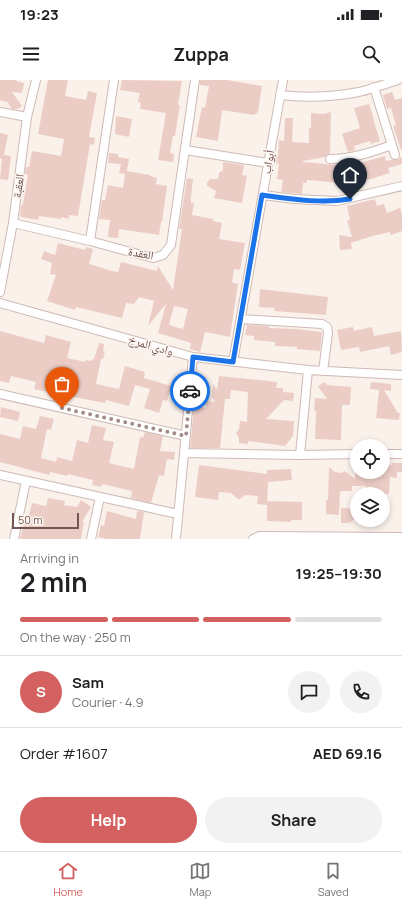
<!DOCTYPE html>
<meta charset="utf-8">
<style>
:root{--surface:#fff;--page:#f2f2f2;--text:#202124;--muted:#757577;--line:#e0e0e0;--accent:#d46160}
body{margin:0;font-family:Manrope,"Noto Naskh Arabic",sans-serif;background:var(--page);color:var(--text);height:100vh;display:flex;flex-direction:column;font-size:15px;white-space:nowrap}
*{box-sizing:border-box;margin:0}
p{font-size:13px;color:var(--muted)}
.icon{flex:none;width:22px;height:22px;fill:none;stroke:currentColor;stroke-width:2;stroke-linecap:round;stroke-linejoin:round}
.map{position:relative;height:459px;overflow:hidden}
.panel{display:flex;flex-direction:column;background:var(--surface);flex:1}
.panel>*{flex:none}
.tools{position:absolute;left:350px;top:359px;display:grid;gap:8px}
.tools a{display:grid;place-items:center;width:40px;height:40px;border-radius:50%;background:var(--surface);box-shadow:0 2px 6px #0003;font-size:20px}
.scale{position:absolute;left:12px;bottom:10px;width:67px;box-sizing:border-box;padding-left:4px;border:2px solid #735651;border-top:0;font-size:11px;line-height:14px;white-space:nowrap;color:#735651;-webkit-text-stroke:3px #fdf6f1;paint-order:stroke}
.pin{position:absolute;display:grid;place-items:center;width:34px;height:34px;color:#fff;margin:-41px -17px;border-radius:50% 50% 50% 0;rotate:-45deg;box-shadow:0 0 4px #0007}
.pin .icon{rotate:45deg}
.courier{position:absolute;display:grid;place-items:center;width:40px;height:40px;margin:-20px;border:3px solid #1a73e8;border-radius:50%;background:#fff;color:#222;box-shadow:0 1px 5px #0007}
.headline em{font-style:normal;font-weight:700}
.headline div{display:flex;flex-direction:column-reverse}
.headline{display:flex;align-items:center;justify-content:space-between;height:68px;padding:0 20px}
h1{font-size:26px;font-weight:700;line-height:30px}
.bar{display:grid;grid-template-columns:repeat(4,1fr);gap:6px 4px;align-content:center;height:48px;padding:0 20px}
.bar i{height:5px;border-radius:3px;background:var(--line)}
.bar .current{background:var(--accent)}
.bar p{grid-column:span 4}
.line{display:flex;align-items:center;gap:10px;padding:0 20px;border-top:1px solid var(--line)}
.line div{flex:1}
.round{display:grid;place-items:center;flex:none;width:42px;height:42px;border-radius:21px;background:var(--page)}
.cta{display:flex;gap:8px;margin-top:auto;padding:8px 20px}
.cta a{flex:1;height:46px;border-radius:24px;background:var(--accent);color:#fff;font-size:16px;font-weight:700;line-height:46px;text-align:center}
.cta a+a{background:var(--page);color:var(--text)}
.status{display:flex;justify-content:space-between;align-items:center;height:28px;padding:0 20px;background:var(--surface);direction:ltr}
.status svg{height:11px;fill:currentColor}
header{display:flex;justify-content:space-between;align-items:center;height:52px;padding:0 20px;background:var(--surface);font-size:18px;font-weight:700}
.dock{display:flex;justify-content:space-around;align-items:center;height:56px;border-top:1px solid var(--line);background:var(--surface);font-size:11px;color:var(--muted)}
.dock a{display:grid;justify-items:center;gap:2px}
.dock .current{color:var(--accent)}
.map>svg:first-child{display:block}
.building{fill:#eccdc6;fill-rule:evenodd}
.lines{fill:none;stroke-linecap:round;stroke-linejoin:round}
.street-casing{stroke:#cebab5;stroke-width:10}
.street{stroke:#fff;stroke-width:8}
.done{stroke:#a28c87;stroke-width:4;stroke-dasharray:0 7.2}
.route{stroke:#1a73e8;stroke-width:5}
.labels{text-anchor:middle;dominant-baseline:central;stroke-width:3;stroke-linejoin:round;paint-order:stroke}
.street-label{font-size:12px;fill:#735651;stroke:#fdf6f1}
</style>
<div class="status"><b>19:23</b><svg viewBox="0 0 49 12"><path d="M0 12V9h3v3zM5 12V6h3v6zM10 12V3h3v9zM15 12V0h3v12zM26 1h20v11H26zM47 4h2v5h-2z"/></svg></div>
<header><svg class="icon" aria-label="menu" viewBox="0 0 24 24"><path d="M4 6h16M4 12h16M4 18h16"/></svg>Zuppa<svg class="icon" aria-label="search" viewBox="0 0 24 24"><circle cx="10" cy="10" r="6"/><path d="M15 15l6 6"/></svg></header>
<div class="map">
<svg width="402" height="459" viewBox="0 0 402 459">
<rect width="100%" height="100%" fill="#faf1eb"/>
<path class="building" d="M0 0H17L16 1 24 3 22 13 12 12 22 26 17 29H12L7 22 0 20Z
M48 0H68L65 16 86 20 88 11 97 13 89 57 95 58 94 65 90 64 78 136 69 135V139L61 137V139L39 136 38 140 21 137 20 135 21 126 23 124 28 95 25 94 26 87H29L32 71 61 76 64 59 38 54Z
M122 0 182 1 178 25H180L175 56H173L170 73 174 74 173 82 158 80 166 33 140 29 141 23 138 22 140 13 120 10Z
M200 0H227L262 6 258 32 254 35 222 30 218 61 196 57 202 27 205 28 209 6 200 5Z
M392 12 395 20 402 18V70H401L393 46 396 45 391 28 387 29 383 15Z
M369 24 374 39H373L380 61 371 64 370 61 354 66 355 70 348 72 342 54 360 48 354 28Z
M331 32 330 73 325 77 303 81V82L349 86 385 76 386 81 392 80H396L402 77V84L388 88 390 93 354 104 307 100V103H303L302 114 281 112 283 100 277 99 279 84 275 83 276 75H278L279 60 284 61 285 38H293L292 62 309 63V48H311V33L323 34Z
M116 36 132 39 129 57 115 54Z
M0 53 8 55 4 75 11 76 8 100 0 99 2 79 0 78Z
M109 73 118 74V77L129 79 127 91 150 95V96L157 98 156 104 167 106 162 142H161L159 155 119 149 118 158 108 157 110 140 99 139 102 120H105L108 105 123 108 125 94 119 93 121 84 108 83Z
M223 82 244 85 242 95 247 96 242 123 214 118 216 111 207 106V103L210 99H218L219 93 223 90Z
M187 98 193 99 191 117V123H194L192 135 213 139V141L222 143 219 159 245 163 240 190 234 189 232 202 238 204 230 257 205 252 200 272 190 269 191 263 158 253 166 224 148 246 154 221 139 217 134 224 126 223 122 238 76 227 75 230 47 221 56 195 50 194 52 183 41 179 44 171 55 175 58 163 85 170 86 167 93 169 89 184 112 191 118 192 121 182 157 191 158 186 173 210 182 149H179ZM174 226 188 229 183 249 169 245Z
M375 119 377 126 384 124 387 133 400 128 402 134V151L391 155 390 152 369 157 351 163 352 169 340 170 339 155 352 157 347 141 350 140 347 126Z
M260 209 328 217 326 235 274 231 275 228 259 227Z
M247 245 269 246V248L296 249 322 252 320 271 297 269V267L275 266V262L254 260V256L245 255Z
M353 247 354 251 372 247 374 256 401 251 402 272 391 275 389 266 360 272 359 267 341 270 337 250Z
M0 251 44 263 46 255 71 262 67 278 85 282V280L92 281 93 279H94L99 263 104 264 103 271H105L103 279H101L96 304 119 309 125 286 145 292 144 298 171 306 167 321 163 320 159 333 144 328 150 309 135 305 129 326 106 320 105 323 68 316 70 308 55 304 53 313 34 309 36 302 11 296 9 303 0 301Z
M219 296 277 302 276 308H283V312L294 313 293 321 284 320 266 339 294 341 293 356 285 366 248 361V364L239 363V358L236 353 239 349 240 341 247 342 248 312 231 310 230 319H225L220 368H190L194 327 206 328V321L215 322 212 317 213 304 217 310Z
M325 302 327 305 351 307 350 325H342L341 360 315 359 316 331H314L315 318 327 319 318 306Z
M371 302 391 304V311L384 310 398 333H400L399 340 376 338 379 310 370 309Z
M1 327 20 332 18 341 0 337Z
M40 336 54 339 51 350 47 349 41 378 56 382 57 377 72 381 77 360 88 363 92 345 106 348 103 360 114 362 109 383 134 389 140 357 143 358 145 352 163 356 160 371 175 372 174 380 167 379 164 396 159 395 151 423 131 418 132 411 102 404 101 407 92 405 93 400 68 394 67 396 50 392 49 395 0 382V354L20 359 23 346 36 349Z
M392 383H402V392H397V398L390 397 389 414 366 413V406H352V411H340L339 435 326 434V420H328L329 387 335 392 341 393 345 391 355 399V392H383V385H392Z
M199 385 267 394V390L291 389 292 400 268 402 267 425 257 424 258 416 245 415 240 419H238L231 413 219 412 218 420 195 417Z
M48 418 65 421 64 425 77 427 81 420 91 427 82 442H84L81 459H20L24 443 27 444 32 423 46 426Z
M267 421 302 422V440H291V442L267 441Z
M341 428 357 429V440H353L350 443H341Z
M107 431 136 439 137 431 144 432 140 459H106L98 457 101 445 104 446Z"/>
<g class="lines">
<g class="street-casing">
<path id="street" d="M374 7 395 75
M280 15C306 18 333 17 359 12 372 9 385 4 398 0
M0 32 27 37
M185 70 268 83
M330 79C352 79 372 72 392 65
M263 115 294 119 337 121 402 106
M13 143 90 161 153 178 163 175 171 165 195 0
M90 161 114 0
M0 212 13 143 27 37 36 0
M0 223 193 277 308 290 402 295
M241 239 322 244 327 247 328 253 323 291
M233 282 283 0
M0 314 186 356
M184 373 300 375 357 374
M383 374H402
M300 375 308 290
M0 395 178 434
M14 459 26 401
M91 459 100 417
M176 459 193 277
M253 459 259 456 402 457"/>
</g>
<use href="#street" class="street"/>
</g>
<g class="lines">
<path class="done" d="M62 328 186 356 190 311"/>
<path class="route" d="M190 311 193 277 233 282 262 115C291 119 321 124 350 119"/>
</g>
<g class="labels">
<g class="street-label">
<text transform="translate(268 82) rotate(-80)">أبواب</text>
<text transform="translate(18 106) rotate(-82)">العقبة</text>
<text transform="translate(141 173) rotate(10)">العقدة</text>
<text transform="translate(151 265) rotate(16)">وادي المرخ</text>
</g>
</g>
</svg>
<div class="tools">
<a><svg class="icon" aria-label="locate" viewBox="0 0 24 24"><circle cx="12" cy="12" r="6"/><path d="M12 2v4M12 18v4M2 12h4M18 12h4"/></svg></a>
<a><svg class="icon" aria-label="layers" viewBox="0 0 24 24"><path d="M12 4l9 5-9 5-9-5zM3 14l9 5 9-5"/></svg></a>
</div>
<div class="scale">50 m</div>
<div class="pin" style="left:62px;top:328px;background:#ea580c"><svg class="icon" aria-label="bag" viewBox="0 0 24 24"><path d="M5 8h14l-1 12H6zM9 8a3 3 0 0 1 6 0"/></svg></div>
<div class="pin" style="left:350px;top:119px;background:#1f2937"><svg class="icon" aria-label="home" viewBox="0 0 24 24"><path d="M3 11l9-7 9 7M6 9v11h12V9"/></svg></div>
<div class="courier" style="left:190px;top:311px"><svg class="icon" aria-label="car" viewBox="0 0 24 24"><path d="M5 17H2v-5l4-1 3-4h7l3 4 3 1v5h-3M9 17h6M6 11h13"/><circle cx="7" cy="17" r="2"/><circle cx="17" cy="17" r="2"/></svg></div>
</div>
<section class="panel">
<div class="headline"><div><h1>2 min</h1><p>Arriving in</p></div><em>19:25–19:30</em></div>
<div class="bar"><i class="current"></i><i class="current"></i><i class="current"></i><i></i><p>On the way · 250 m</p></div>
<div class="line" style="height:72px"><b class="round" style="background:var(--accent);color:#fff">S</b><div><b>Sam</b><p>Courier · 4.9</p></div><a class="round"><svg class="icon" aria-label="chat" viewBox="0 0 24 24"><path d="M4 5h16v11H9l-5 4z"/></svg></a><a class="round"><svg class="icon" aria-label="phone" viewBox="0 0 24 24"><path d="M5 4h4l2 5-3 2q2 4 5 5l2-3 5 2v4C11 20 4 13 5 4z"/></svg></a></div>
<div class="line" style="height:52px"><div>Order #1607</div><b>AED 69.16</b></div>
<div class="cta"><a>Help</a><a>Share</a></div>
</section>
<nav class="dock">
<a class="current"><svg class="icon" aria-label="home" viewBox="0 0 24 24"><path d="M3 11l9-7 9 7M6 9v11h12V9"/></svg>Home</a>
<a><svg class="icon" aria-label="map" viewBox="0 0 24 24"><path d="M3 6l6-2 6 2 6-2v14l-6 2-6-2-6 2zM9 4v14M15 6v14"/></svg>Map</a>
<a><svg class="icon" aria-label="saved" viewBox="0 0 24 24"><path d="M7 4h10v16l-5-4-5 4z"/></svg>Saved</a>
</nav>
